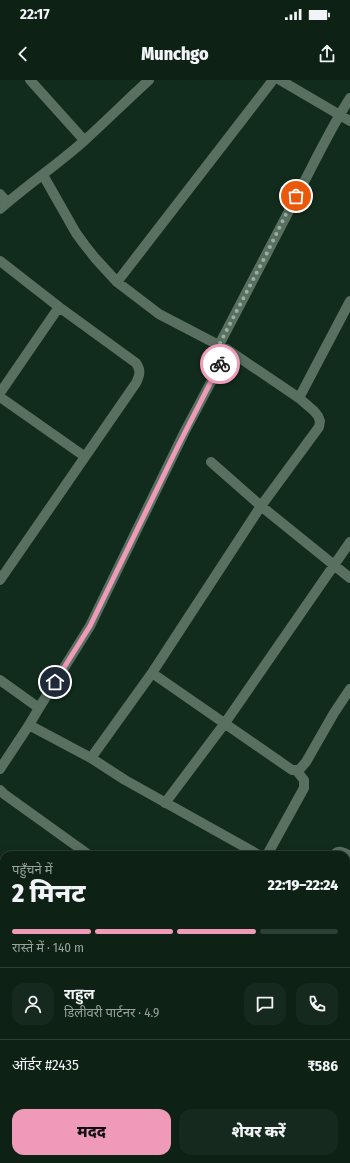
<!DOCTYPE html>
<html lang="hi">
<meta charset="utf-8">
<style>
:root{--surface:#0d2115;--page:#16291e;--text:#f1f3f6;--muted:#9aa3a0;--line:#2d3e34;--accent:#ef9ab8}
body{margin:0;font-family:"Fira Sans Condensed","Noto Sans Devanagari",sans-serif;background:var(--page);color:var(--text);height:100vh;display:flex;flex-direction:column;font-size:15px;white-space:nowrap}
*{box-sizing:border-box;margin:0}
p{font-size:13px;color:var(--muted)}
.icon{flex:none;width:22px;height:22px;fill:none;stroke:currentColor;stroke-width:2;stroke-linecap:round;stroke-linejoin:round}
.map{position:relative;flex:1;overflow:hidden}
.panel{position:absolute;left:0px;top:771px;width:350px;height:312px;display:flex;flex-direction:column;background:var(--surface);border-radius:12px 12px 0 0;box-shadow:0 2px 10px #0003,0 0 0 1px var(--line)}
.panel>*{flex:none}
.pin{position:absolute;display:grid;place-items:center;width:34px;height:34px;color:#fff;margin:-17px;border:2px solid #fff;border-radius:50%;box-shadow:0 1px 4px #0007}
.courier{position:absolute;display:grid;place-items:center;width:40px;height:40px;margin:-20px;border:3px solid #ef9ab8;border-radius:50%;background:#fff;color:#222;box-shadow:0 1px 5px #0007}
.summary em{font-style:normal;font-weight:800}
.summary div{display:flex;flex-direction:column-reverse}
.summary{display:flex;align-items:center;justify-content:space-between;height:68px;padding:0 12px}
h1{font-size:26px;font-weight:800;line-height:30px}
.bar{display:grid;grid-template-columns:repeat(4,1fr);gap:6px 4px;align-content:center;height:48px;padding:0 12px}
.bar i{height:5px;border-radius:3px;background:var(--line)}
.bar .active{background:var(--accent)}
.bar p{grid-column:span 4}
.line{display:flex;align-items:center;gap:10px;padding:0 12px;border-top:1px solid var(--line)}
.line div{flex:1}
.round{display:grid;place-items:center;flex:none;width:42px;height:42px;border-radius:12px;background:var(--page)}
.cta{display:flex;gap:8px;margin-top:auto;padding:8px 12px}
.cta a{flex:1;height:46px;border-radius:12px;background:var(--accent);color:#111;font-size:16px;font-weight:800;line-height:46px;text-align:center}
.cta a+a{background:var(--page);color:var(--text)}
.status{display:flex;justify-content:space-between;align-items:center;height:28px;padding:0 20px;background:var(--surface);direction:ltr}
.status svg{height:11px;fill:currentColor}
header{display:flex;justify-content:space-between;align-items:center;height:52px;padding:0 12px;background:var(--surface);font-size:18px;font-weight:800}
.map>svg:first-child{display:block}
.lines{fill:none;stroke-linecap:round;stroke-linejoin:round}
.minor{stroke:#597061;stroke-width:10}
.done{stroke:#9aada1;stroke-width:4;stroke-dasharray:0 7.2}
.route{stroke:#ef9ab8;stroke-width:5}
</style>
<div class="status"><b>22:17</b><svg viewBox="0 0 49 12"><path d="M0 12V9h3v3zM5 12V6h3v6zM10 12V3h3v9zM15 12V0h3v12zM26 1h20v11H26zM47 4h2v5h-2z"/></svg></div>
<header><svg class="icon" aria-label="back" viewBox="0 0 24 24"><path d="M15 5l-7 7 7 7"/></svg>Munchgo<svg class="icon" aria-label="share" viewBox="0 0 24 24"><path d="M12 15V3M7 8l5-5 5 5M5 13v7h14v-7"/></svg></header>
<div class="map">
<svg width="350" height="1083" viewBox="0 0 350 1083">
<rect width="100%" height="100%" fill="#112c1c"/>
<g class="lines">
<path class="minor" d="M30 0 84 60
M280 0 350 41
M43 95 76 153 84 164 95 178 117 202 159 234 228 270 299 318 314 331 318 336 320 341 319 347 261 426 152 593 91 678
M0 114 7 122
M0 129C27 105 57 85 84 61 106 41 127 20 149 0
M0 181 59 227 136 283C141 290 140 295 136 303L0 500
M117 202 273 0
M219 265C247 212 275 157 303 104 318 75 332 46 350 18
M0 313 59 227
M0 317 84 376
M299 318 350 221
M211 382 261 426 350 498
M152 593 292 690H299L306 682 334 633 350 609
M0 600 39 628
M29 645 91 678 125 700 259 775
M0 689 29 645 39 628 90 546 185 351 228 270
M0 710 4 714 89 775
M165 723 225 643 350 462
M267 775 304 708V700L296 690
M334 775C339 769 345 773 350 776
M0 820H4
M0 934 4 929
M0 999 4 1002
M346 1022 350 1025
M346 1055 350 1047
M0 1068 4 1070
M18 1079 24 1083
M138 1079 146 1083
M299 1079 307 1083
M174 1083 176 1079
M255 1083 257 1079
M332 1083 334 1079"/>
</g>
<g class="lines">
<path class="done" d="M220 284 228 270 219 265 268 171 285 136 296 116"/>
<path class="route" d="M55 602 90 546 179 364 220 284"/>
</g>
</svg>
<div class="pin" style="left:296px;top:116px;background:#ea580c"><svg class="icon" aria-label="bag" viewBox="0 0 24 24"><path d="M5 8h14l-1 12H6zM9 8a3 3 0 0 1 6 0"/></svg></div>
<div class="pin" style="left:55px;top:602px;background:#1f2937"><svg class="icon" aria-label="home" viewBox="0 0 24 24"><path d="M3 11l9-7 9 7M6 9v11h12V9"/></svg></div>
<div class="courier" style="left:220px;top:284px"><svg class="icon" aria-label="bike" viewBox="0 0 24 24"><circle cx="6" cy="16" r="4"/><circle cx="18" cy="16" r="4"/><path d="M6 16l4-8h5l3 8M10 8l3 8H6M13 5h3"/></svg></div>
<section class="panel">
<div class="summary"><div><h1>2 मिनट</h1><p>पहुँचने में</p></div><em>22:19–22:24</em></div>
<div class="bar"><i class="active"></i><i class="active"></i><i class="active"></i><i></i><p>रास्ते में · 140 m</p></div>
<div class="line" style="height:72px"><a class="round"><svg class="icon" aria-label="person" viewBox="0 0 24 24"><circle cx="12" cy="8" r="4"/><path d="M4 21q1-7 8-7t8 7"/></svg></a><div><b>राहुल</b><p>डिलीवरी पार्टनर · 4.9</p></div><a class="round"><svg class="icon" aria-label="chat" viewBox="0 0 24 24"><path d="M4 5h16v11H9l-5 4z"/></svg></a><a class="round"><svg class="icon" aria-label="phone" viewBox="0 0 24 24"><path d="M5 4h4l2 5-3 2q2 4 5 5l2-3 5 2v4C11 20 4 13 5 4z"/></svg></a></div>
<div class="line" style="height:52px"><div>ऑर्डर #2435</div><b>₹586</b></div>
<div class="cta"><a>मदद</a><a>शेयर करें</a></div>
</section>
</div>
